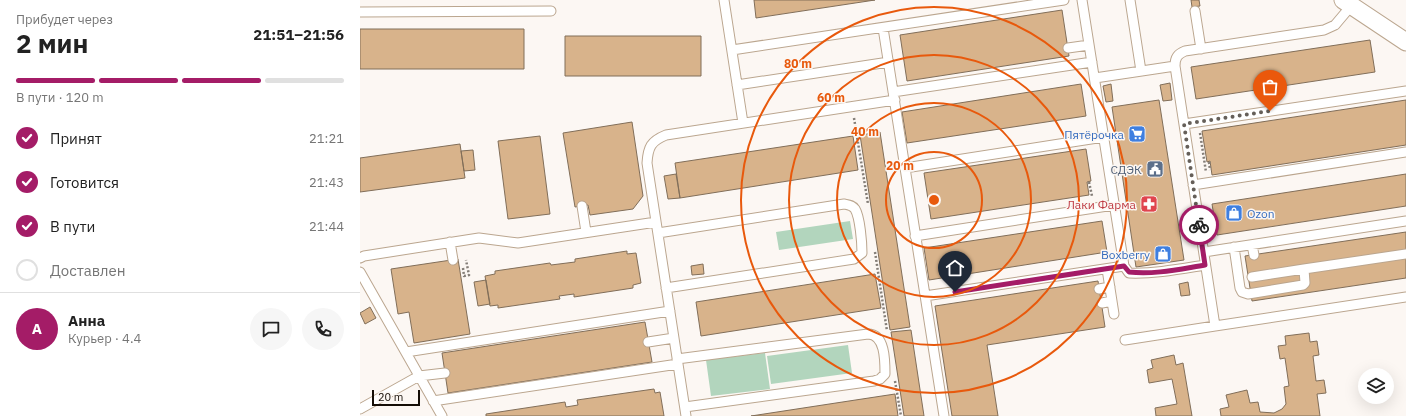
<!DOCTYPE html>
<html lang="ru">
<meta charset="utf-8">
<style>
:root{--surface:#fff;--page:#f6f6f6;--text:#222;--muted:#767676;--line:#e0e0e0;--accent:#a41c67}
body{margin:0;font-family:"IBM Plex Sans",sans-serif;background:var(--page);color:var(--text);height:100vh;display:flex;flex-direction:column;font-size:15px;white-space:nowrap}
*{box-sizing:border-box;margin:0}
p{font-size:13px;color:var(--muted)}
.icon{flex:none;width:22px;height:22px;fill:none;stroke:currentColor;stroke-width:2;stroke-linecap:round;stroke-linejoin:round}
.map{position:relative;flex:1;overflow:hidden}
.panel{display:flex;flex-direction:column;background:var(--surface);width:360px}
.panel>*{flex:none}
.controls{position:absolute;left:998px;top:368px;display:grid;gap:8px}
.controls a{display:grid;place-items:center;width:36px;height:36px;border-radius:50%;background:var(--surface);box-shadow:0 4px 16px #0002;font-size:20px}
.scale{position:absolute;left:12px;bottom:10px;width:48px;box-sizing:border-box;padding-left:4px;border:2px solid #140d06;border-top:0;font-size:11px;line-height:14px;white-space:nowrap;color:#140d06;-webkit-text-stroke:3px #fcf7f3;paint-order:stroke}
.pin{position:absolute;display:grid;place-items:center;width:34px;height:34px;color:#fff;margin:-41px -17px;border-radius:50% 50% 50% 0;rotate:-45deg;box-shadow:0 0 4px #0007}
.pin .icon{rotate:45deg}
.courier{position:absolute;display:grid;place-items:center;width:40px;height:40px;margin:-20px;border:3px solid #a41c67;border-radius:50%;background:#fff;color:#222;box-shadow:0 1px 5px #0007}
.head em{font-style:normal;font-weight:700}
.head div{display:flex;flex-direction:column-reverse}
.head{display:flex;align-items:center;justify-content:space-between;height:68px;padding:0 16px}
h1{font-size:26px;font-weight:700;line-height:30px}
.bar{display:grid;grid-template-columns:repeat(4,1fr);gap:6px 4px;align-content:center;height:48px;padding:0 16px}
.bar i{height:5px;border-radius:3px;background:var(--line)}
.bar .current{background:var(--accent)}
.bar p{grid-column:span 4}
.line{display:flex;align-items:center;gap:10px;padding:0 16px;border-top:1px solid var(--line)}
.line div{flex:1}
.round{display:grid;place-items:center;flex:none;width:42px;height:42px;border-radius:21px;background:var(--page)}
ol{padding:0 16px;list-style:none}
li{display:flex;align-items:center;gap:12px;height:44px}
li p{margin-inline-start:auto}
li .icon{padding:4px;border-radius:50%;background:var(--accent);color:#fff;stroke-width:4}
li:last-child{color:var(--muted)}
li i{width:22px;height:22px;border:2px solid var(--line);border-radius:50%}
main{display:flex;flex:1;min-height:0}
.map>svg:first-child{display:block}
.green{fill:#b2d5bd}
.building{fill:#d8b38b;stroke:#816e59}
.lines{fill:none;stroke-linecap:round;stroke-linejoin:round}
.service-casing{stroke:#bba68f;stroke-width:11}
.minor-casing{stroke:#bba68f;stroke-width:19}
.path{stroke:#847e78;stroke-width:2.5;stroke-dasharray:2 2;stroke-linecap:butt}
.service{stroke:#fff;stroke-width:9}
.minor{stroke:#fff;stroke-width:17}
.done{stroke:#655f59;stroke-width:4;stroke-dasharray:0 7.2}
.route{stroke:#a41c67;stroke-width:5}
.ring{fill:none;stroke:#e8590c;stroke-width:2}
.labels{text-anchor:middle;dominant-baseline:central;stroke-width:3;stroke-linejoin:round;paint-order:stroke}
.shop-label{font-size:12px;fill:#366cbe;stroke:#fcf7f3;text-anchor:end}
.service-label{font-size:12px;fill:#4e5e75;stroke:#fcf7f3;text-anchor:end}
.health-label{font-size:12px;fill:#be3a42;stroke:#fcf7f3;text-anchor:end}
.centre{fill:#e8590c;stroke:#fcf7f3;stroke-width:2}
.ring-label{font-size:12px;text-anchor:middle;font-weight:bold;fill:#e8590c;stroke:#fcf7f3;stroke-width:3;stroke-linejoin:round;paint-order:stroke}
</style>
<main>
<section class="panel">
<div class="head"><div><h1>2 мин</h1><p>Прибудет через</p></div><em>21:51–21:56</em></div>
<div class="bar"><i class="current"></i><i class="current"></i><i class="current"></i><i></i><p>В пути · 120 m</p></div>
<ol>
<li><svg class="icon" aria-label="check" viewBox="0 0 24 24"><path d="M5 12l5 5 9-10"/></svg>Принят<p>21:21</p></li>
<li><svg class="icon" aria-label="check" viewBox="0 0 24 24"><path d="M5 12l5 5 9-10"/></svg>Готовится<p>21:43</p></li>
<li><svg class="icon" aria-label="check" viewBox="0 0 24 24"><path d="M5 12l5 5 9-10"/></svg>В пути<p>21:44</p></li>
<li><i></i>Доставлен</li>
</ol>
<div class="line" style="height:72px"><b class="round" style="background:var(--accent);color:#fff">А</b><div><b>Анна</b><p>Курьер · 4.4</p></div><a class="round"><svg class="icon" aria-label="chat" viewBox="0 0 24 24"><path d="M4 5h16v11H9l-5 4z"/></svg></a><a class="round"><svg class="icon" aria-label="phone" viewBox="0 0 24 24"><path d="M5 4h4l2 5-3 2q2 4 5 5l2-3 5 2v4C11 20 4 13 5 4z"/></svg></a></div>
</section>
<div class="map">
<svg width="1046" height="416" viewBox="0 0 1046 416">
<rect width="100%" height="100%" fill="#fcf7f3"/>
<path class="green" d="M490 221 493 239 419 250 416 232Z
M488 345 492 373 411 384 407 356Z
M405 353 410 389 351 396 346 360Z"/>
<path class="building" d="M394 0H515L396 18Z
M831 0H839L840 6 832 7Z
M702 10 709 56 547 81 540 35Z
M0 29H164V69H0Z
M205 36H341V76H205Z
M1010 40 1015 72 836 99 831 67Z
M810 83 812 100 803 101 800 85Z
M721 84 726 116 547 143 542 112Z
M751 84 753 101 746 102 743 86Z
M799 100 824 260 776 267 752 107Z
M1046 100V145L852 175 850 161 847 162 842 131Z
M272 122 283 196 273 209 230 215 228 205 215 207 203 133Z
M520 132 550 327 530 330 500 135Z
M180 136 190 214 148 219 138 141Z
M493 136 498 170 320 198 315 163Z
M100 144 105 178 0 192V158Z
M726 149 731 181 727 182 729 195 571 219 564 173Z
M113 150 115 170 104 171 101 151Z
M316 174 320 198 308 199 304 176Z
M1046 174V206L857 235 852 204Z
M742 221 747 252 569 280 564 248Z
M1046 232V278L892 301 885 256Z
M267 251V254L276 253 281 283 273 285V288L214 297V294L199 296 200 299 138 308V305L130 306 125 276 135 274V271L190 263 191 265 215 262V259Z
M98 259 110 334 54 343 49 312 38 314 31 269Z
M343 264 344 274 332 275 331 266Z
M515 274 521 308 341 336 336 302Z
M126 280 130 304 118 306 114 282Z
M738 281 745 327 627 345 638 416H592L575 306Z
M828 282 830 295 821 296 819 284Z
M10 307 16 318 5 324 0 313Z
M285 322 292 362 88 393 82 353Z
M551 330 564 416H544L531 332Z
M949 333 950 342 957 341 959 355 953 356 956 381 964 380 966 393 957 394 960 416H861L860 409 869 407 866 395 887 390 890 403 898 402 900 412 914 413 922 409 926 404 924 387 929 386 925 358 920 359 918 346 926 345 925 336Z
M814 355 816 365 823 363 832 416H796L795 408 817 404 812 379 789 383 787 370 793 368 791 360Z
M294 389 295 393 300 392 304 416H126V414L205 402 206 407 218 405 217 400Z
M535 394 538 416H391L489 401Z"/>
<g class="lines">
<g class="service-casing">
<path id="service" d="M364 0 383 123
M770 0 781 71
M835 11 841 49
M0 12 191 11
M523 28 584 416
M708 48 729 45
M372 50 704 0
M735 78 815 66C815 57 818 54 825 51L964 30 975 25 991 6
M377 85 529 62
M533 92 732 62
M824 124 1046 91
M545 168 744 137
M833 185 1046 152
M222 206 226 232
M298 233 484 204C489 205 492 205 495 209 500 217 502 243 502 253L494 259 306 288
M555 236 754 205
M90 242 93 260
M892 245 894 255
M874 247 880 288 882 292 888 294 943 285 945 283 944 269 1046 254
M844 252 1046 221
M0 258 4 256 119 238 158 243 296 222
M764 266 769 273C794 274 820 269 845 265
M747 269 754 314
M0 272 82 416
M892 277 944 269
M739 289 750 287
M565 296 764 266 722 0
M742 303 752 301
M855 326 1046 297
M765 340 855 326 815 66
M288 342 314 338
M46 352 310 311
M317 359 508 334C525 334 525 360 525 374L520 379 514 381 325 407
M73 401 318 364
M0 409 59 376 85 373
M326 416 287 163C288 147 291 141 306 135L535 100"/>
</g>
<g class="minor-casing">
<path id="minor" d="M983 0 1046 42"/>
</g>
<path class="path" d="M494 118 508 204
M840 133 846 172
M849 162 850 170
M729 182 732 196
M515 252 527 331
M103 268 104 276 109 275 106 260
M535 381 541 416"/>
<use href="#service" class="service"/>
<use href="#minor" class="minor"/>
</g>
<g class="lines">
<path class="done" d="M839 225 824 124 910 111"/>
<path class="route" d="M595 292 764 266 769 272C794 275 820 269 845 265L839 225"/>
</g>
<g class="ring">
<circle cx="574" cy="200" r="48"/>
<circle cx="574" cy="200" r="97"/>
<circle cx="574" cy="200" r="145"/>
<circle cx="574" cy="200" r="193"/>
</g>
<defs>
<g id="supermarket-square" transform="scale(0.9)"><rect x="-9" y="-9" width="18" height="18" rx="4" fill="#3f7fe0" stroke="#fcf7f3"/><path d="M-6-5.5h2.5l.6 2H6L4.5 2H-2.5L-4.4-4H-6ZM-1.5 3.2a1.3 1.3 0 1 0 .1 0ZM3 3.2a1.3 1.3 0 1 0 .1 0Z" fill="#fff"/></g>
<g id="civic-square" transform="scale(0.9)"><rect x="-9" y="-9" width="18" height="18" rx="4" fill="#5c6f8a" stroke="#fcf7f3"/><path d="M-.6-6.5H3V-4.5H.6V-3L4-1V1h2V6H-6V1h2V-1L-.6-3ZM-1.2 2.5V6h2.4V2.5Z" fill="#fff"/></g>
<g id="pharmacy-square" transform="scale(0.9)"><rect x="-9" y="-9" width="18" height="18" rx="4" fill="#e0444e" stroke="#fcf7f3"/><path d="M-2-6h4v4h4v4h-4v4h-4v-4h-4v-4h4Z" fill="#fff"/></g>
<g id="shop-square" transform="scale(0.9)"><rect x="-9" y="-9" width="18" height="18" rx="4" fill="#3f7fe0" stroke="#fcf7f3"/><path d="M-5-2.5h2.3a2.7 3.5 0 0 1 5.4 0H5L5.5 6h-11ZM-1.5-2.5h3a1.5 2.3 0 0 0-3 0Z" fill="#fff"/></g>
</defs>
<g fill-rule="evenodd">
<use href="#supermarket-square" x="777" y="134"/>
<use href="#civic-square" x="795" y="169"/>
<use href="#pharmacy-square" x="789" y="204"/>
<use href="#shop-square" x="874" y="213"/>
<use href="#shop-square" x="803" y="254"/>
</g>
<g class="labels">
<g class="shop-label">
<text x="764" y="134">Пятёрочка</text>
<text x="887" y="213" text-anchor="start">Ozon</text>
<text x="790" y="254">Boxberry</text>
</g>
<g class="service-label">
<text x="782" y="169">СДЭК</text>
</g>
<g class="health-label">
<text x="776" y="204">Лаки Фарма</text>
</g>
</g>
<circle cx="574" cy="200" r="6" class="centre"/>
<g class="ring-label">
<text x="438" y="68">80 m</text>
<text x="471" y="102">60 m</text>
<text x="505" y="136">40 m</text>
<text x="540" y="170">20 m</text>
</g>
</svg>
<div class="controls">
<a><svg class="icon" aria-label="layers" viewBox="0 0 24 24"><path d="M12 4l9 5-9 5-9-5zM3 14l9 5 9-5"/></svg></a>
</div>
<div class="scale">20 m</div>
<div class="pin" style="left:910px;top:111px;background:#ea580c"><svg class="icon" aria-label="bag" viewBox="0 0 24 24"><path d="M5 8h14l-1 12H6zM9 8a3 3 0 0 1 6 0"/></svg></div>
<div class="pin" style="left:595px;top:292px;background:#1f2937"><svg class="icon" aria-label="home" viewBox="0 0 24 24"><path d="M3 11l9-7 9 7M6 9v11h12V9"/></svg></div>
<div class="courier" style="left:839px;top:225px"><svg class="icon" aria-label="bike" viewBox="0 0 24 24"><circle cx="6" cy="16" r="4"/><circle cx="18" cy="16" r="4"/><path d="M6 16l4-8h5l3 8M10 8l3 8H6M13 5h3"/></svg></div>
</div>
</main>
